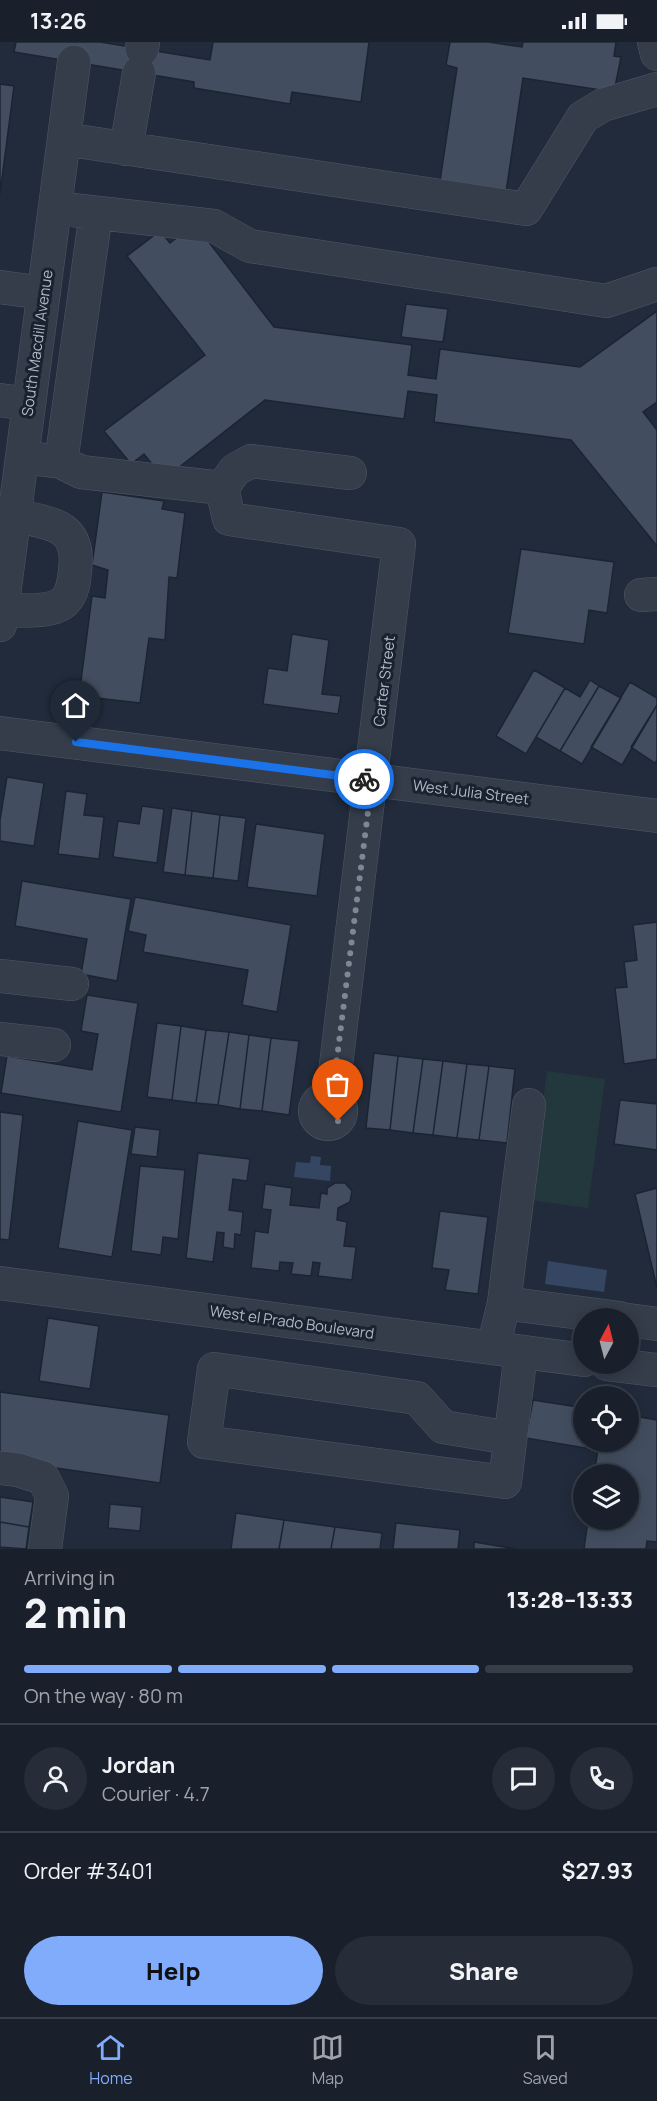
<!DOCTYPE html>
<meta charset="utf-8">
<style>
:root{--surface:#19202c;--page:#262d38;--text:#f1f3f6;--muted:#9fa3a9;--line:#373e48;--accent:#81abfb}
body{margin:0;font-family:Manrope,sans-serif;background:var(--page);color:var(--text);height:100vh;display:flex;flex-direction:column;font-size:22px;white-space:nowrap}
*{box-sizing:border-box;margin:0}
p{font-size:20px;color:var(--muted)}
.icon{flex:none;width:33px;height:33px;fill:none;stroke:currentColor;stroke-width:2;stroke-linecap:round;stroke-linejoin:round}
.map{position:relative;height:1507px;overflow:hidden}
.details{display:flex;flex-direction:column;background:var(--surface);flex:1}
.details>*{flex:none}
.needle{width:39px;rotate:7deg}
.tools{position:absolute;left:573px;top:1266px;display:grid;gap:12px}
.tools a{display:grid;place-items:center;width:66px;height:66px;border-radius:50%;background:var(--surface);box-shadow:0 3px 15px #0003,0 0 0 2px var(--line);font-size:30px}
.pin{position:absolute;display:grid;place-items:center;width:51px;height:51px;color:#fff;margin:-62px -26px;border-radius:50% 50% 50% 0;rotate:-45deg;box-shadow:0 0 6px #0007}
.pin .icon{rotate:45deg}
.courier{position:absolute;display:grid;place-items:center;width:60px;height:60px;margin:-30px;border:4px solid #1a73e8;border-radius:50%;background:#fff;color:#222;box-shadow:0 2px 8px #0007}
.overview em{font-style:normal;font-weight:800}
.overview div{display:flex;flex-direction:column-reverse}
.overview{display:flex;align-items:center;justify-content:space-between;height:102px;padding:0 24px}
h1{font-size:39px;font-weight:800;line-height:45px}
.bar{display:grid;grid-template-columns:repeat(4,1fr);gap:9px 6px;align-content:center;height:72px;padding:0 24px}
.bar i{height:8px;border-radius:4px;background:var(--line)}
.bar .current{background:var(--accent)}
.bar p{grid-column:span 4}
.line{display:flex;align-items:center;gap:15px;padding:0 24px;border-top:2px solid var(--line)}
.line div{flex:1}
.round{display:grid;place-items:center;flex:none;width:63px;height:63px;border-radius:32px;background:var(--page)}
.button{display:flex;gap:12px;margin-top:auto;padding:12px 24px}
.button a{flex:1;height:69px;border-radius:36px;background:var(--accent);color:#111;font-size:24px;font-weight:800;line-height:69px;text-align:center}
.button a+a{background:var(--page);color:var(--text)}
.status{display:flex;justify-content:space-between;align-items:center;height:42px;padding:0 30px;background:var(--surface);direction:ltr}
.status svg{height:16px;fill:currentColor}
.dock{display:flex;justify-content:space-around;align-items:center;height:84px;border-top:2px solid var(--line);background:var(--surface);font-size:16px;color:var(--muted)}
.dock a{display:grid;justify-items:center;gap:3px}
.dock .current{color:var(--accent)}
.map>svg:first-child{display:block}
.green{fill:#23383c}
.water{fill:#344662}
.building{fill:#424e60;stroke:#1c2432;stroke-width:1.5}
.lines{fill:none;stroke-linecap:round;stroke-linejoin:round}
.minor-casing{stroke:#505866;stroke-width:34}
.minor{stroke:#353d4b;stroke-width:33}
.done{stroke:#7e8796;stroke-width:6;stroke-dasharray:0 10.8}
.route{stroke:#1a73e8;stroke-width:8}
.labels{text-anchor:middle;dominant-baseline:central;stroke-width:6;stroke-linejoin:round;paint-order:stroke}
.street-label{font-size:15px;fill:#b0b8c7;stroke:#1a222f}
</style>
<div class="status"><b>13:26</b><svg viewBox="0 0 49 12"><path d="M0 12V9h3v3zM5 12V6h3v6zM10 12V3h3v9zM15 12V0h3v12zM26 1h20v11H26zM47 4h2v5h-2z"/></svg></div>
<div class="map">
<svg width="657" height="1507" viewBox="0 0 657 1507">
<rect width="100%" height="100%" fill="#212b3b"/>
<path class="green" d="M547 1029 605 1037 588 1166 530 1158Z"/>
<path class="water" d="M311 1114 321 1115 320 1123 331 1124 330 1139 294 1135 296 1120 310 1121Z
M548 1219 607 1228 604 1250 545 1242Z"/>
<path class="building" d="M16 0H100L210 18 213 0H369L361 60 292 50 290 62 194 46V40L14 10Z
M450 0H488L522 5 523 0H616L614 14 621 15 614 50 523 36 506 150 440 139 457 26 446 23Z
M0 42 14 44 0 152Z
M195 182 274 285 412 303 408 333 436 337 440 307 580 325 657 269V360L643 370 657 388V504L571 398 434 380 437 353 408 349 404 377 265 358 164 437 144 412 131 422 104 389 205 313 127 214 160 189 170 201Z
M406 262 448 267 443 300 401 295Z
M102 450 164 459 162 467 185 471 177 536 169 535 165 598 149 596 140 661 79 654 92 554 105 556 108 528 92 523Z
M521 507 614 520 607 571 589 568 584 602 508 591Z
M292 592 329 598 322 652 341 654 338 672 263 662 268 626 287 629Z
M534 628 565 646 526 712 496 694Z
M590 638 599 644 560 709 536 695 565 646 580 655Z
M630 640 657 656V663L622 723 591 705Z
M599 644 621 656 582 722 560 709Z
M657 663V718L655 721 631 705Z
M7 735 44 741 34 804 0 799V778Z
M66 749 87 752 84 773 104 775 99 817 58 812Z
M142 764 164 767 157 821 113 815 118 779 139 782Z
M172 766 192 769 185 833 163 830Z
M192 769 220 773 213 836 185 833Z
M220 773 246 776 238 839 213 836Z
M256 782 325 792 317 854 247 845Z
M22 839 131 857 117 939 81 932 87 897 15 884Z
M135 855 291 883 277 970 242 963 248 928 143 910 146 893 128 889Z
M657 880V1017L624 1022 615 946 627 945 624 920 637 918 633 883Z
M87 953 138 961 121 1070 1 1051 7 1014 92 1028 98 992 81 989Z
M157 981 181 984 172 1058 147 1055Z
M181 984 206 988 196 1061 172 1058Z
M206 988 229 990 218 1063 196 1061Z
M229 990 249 993 240 1067 218 1063Z
M249 993 271 996 262 1069 240 1067Z
M271 996 299 999 289 1073 262 1069Z
M374 1011 398 1014 390 1088 366 1086Z
M398 1014 423 1017 413 1091 390 1088Z
M423 1017 443 1019 433 1093 413 1091Z
M443 1019 467 1022 457 1096 433 1093Z
M467 1022 489 1024 479 1098 457 1096Z
M489 1024 515 1027 507 1101 479 1098Z
M620 1058 657 1062V1108L614 1102Z
M0 1070 23 1073 9 1198 0 1197Z
M78 1079 132 1088 112 1215 58 1206Z
M135 1085 160 1088 157 1115 131 1112Z
M198 1111 250 1117 247 1139 233 1137 229 1168 243 1170 241 1193 235 1192 234 1207 223 1205 224 1191 217 1190 213 1220 186 1216Z
M140 1124 185 1128 178 1197 163 1195 161 1213 131 1209Z
M335 1141H345L352 1149 350 1160 338 1166 337 1178 347 1180 344 1204 356 1205 352 1238 318 1234 320 1221 313 1220 311 1234 291 1232 293 1221 280 1220 279 1229 251 1226 255 1189 268 1191 271 1168 262 1167 265 1142 292 1146 290 1163 319 1166 321 1151 327 1152V1146Z
M657 1146V1246L635 1152Z
M440 1169 488 1175 478 1252 445 1248 449 1228 432 1226Z
M48 1276 99 1284 90 1347 39 1339Z
M0 1350 169 1373 160 1441 0 1418Z
M533 1358 584 1366V1400H628V1373L657 1378V1500L647 1499 646 1507H584L588 1478H628V1432H594L598 1408 526 1396Z
M0 1455 33 1460 29 1485 0 1480Z
M110 1462 142 1465 140 1489 108 1486Z
M236 1471 284 1478 279 1507H231Z
M284 1478 335 1485 331 1507H279Z
M0 1480 29 1485 26 1507 0 1505Z
M396 1481 460 1488 458 1507H393Z
M335 1485 382 1491 380 1507H331Z
M474 1500 516 1507H474Z"/>
<g class="lines">
<g class="minor-casing">
<path id="minor" d="M654 0 657 12
M142 7 143 0
M64 97 526 167 583 75 603 63 657 47
M126 107 139 31
M55 166 214 184 250 204 606 259 657 242
M0 245 44 251
M0 358 29 362
M22 415 61 420 81 430 222 446 229 477 399 502 332 1056
M61 420 96 171
M222 446 235 428 251 419 350 431
M641 553 657 552
M2 568C19 568 52 572 65 559 73 551 74 539 75 529 81 483 52 481 15 474
M0 583 74 20
M0 691 657 774
M0 934 72 942
M0 997 54 1003
M315 1069a13 13 0 1 1 26 0a13 13 0 1 1-26 0Z
M0 1241 584 1318
M504 1261 620 1276
M628 1278 657 1282
M493 1306 504 1261 529 1063
M607 1322 657 1328
M510 1396 443 1385 417 1356 214 1327 204 1400 505 1440 521 1310
M0 1426 18 1428 43 1436 52 1454 45 1507"/>
</g>
<use href="#minor" class="minor"/>
</g>
<g class="lines">
<path class="done" d="M338 1079 341 1066 332 1056 372 738 364 737"/>
<path class="route" d="M76 700 364 737"/>
</g>
<g class="labels">
<g class="street-label">
<text transform="translate(37 301) rotate(-82)">South Macdill Avenue</text>
<text transform="translate(384 639) rotate(-83)">Carter Street</text>
<text transform="translate(471 750) rotate(7)">West Julia Street</text>
<text transform="translate(292 1280) rotate(8)">West el Prado Boulevard</text>
</g>
</g>
</svg>
<div class="tools">
<a><svg class="needle" viewBox="-14 -14 28 28"><path d="M0-13l5 13h-10z" fill="#e53935"/><path d="M0 13l5-13h-10z" fill="#9fa3a9"/></svg></a>
<a><svg class="icon" aria-label="locate" viewBox="0 0 24 24"><circle cx="12" cy="12" r="6"/><path d="M12 2v4M12 18v4M2 12h4M18 12h4"/></svg></a>
<a><svg class="icon" aria-label="layers" viewBox="0 0 24 24"><path d="M12 4l9 5-9 5-9-5zM3 14l9 5 9-5"/></svg></a>
</div>
<div class="pin" style="left:338px;top:1079px;background:#ea580c"><svg class="icon" aria-label="bag" viewBox="0 0 24 24"><path d="M5 8h14l-1 12H6zM9 8a3 3 0 0 1 6 0"/></svg></div>
<div class="pin" style="left:76px;top:700px;background:#1f2937"><svg class="icon" aria-label="home" viewBox="0 0 24 24"><path d="M3 11l9-7 9 7M6 9v11h12V9"/></svg></div>
<div class="courier" style="left:364px;top:737px"><svg class="icon" aria-label="bike" viewBox="0 0 24 24"><circle cx="6" cy="16" r="4"/><circle cx="18" cy="16" r="4"/><path d="M6 16l4-8h5l3 8M10 8l3 8H6M13 5h3"/></svg></div>
</div>
<section class="details">
<div class="overview"><div><h1>2 min</h1><p>Arriving in</p></div><em>13:28–13:33</em></div>
<div class="bar"><i class="current"></i><i class="current"></i><i class="current"></i><i></i><p>On the way · 80 m</p></div>
<div class="line" style="height:108px"><a class="round"><svg class="icon" aria-label="person" viewBox="0 0 24 24"><circle cx="12" cy="8" r="4"/><path d="M4 21q1-7 8-7t8 7"/></svg></a><div><b>Jordan</b><p>Courier · 4.7</p></div><a class="round"><svg class="icon" aria-label="chat" viewBox="0 0 24 24"><path d="M4 5h16v11H9l-5 4z"/></svg></a><a class="round"><svg class="icon" aria-label="phone" viewBox="0 0 24 24"><path d="M5 4h4l2 5-3 2q2 4 5 5l2-3 5 2v4C11 20 4 13 5 4z"/></svg></a></div>
<div class="line" style="height:78px"><div>Order #3401</div><b>$27.93</b></div>
<div class="button"><a>Help</a><a>Share</a></div>
</section>
<nav class="dock">
<a class="current"><svg class="icon" aria-label="home" viewBox="0 0 24 24"><path d="M3 11l9-7 9 7M6 9v11h12V9"/></svg>Home</a>
<a><svg class="icon" aria-label="map" viewBox="0 0 24 24"><path d="M3 6l6-2 6 2 6-2v14l-6 2-6-2-6 2zM9 4v14M15 6v14"/></svg>Map</a>
<a><svg class="icon" aria-label="saved" viewBox="0 0 24 24"><path d="M7 4h10v16l-5-4-5 4z"/></svg>Saved</a>
</nav>
